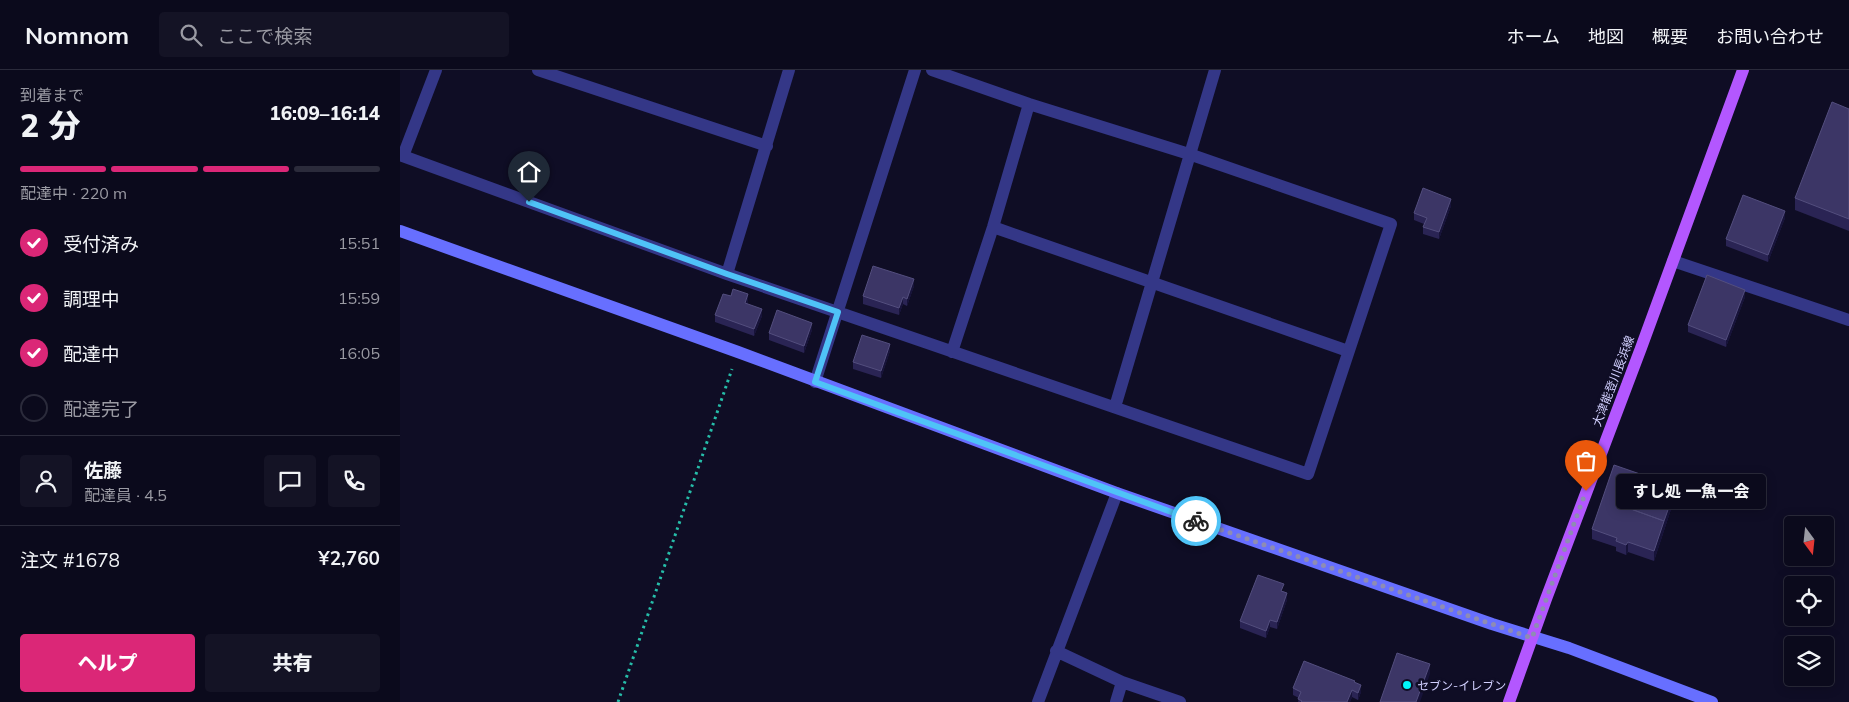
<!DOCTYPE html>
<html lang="ja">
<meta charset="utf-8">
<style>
:root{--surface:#0b0a1c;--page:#141325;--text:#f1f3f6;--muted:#9a9aa3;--line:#2b2b3b;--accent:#db2777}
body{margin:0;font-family:Mulish,"Noto Sans JP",sans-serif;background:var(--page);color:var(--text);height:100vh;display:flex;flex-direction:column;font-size:19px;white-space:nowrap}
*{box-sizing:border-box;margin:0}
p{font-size:16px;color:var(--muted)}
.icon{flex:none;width:28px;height:28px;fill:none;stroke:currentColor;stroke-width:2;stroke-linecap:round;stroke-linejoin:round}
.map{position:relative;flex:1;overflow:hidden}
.drawer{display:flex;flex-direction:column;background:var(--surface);width:400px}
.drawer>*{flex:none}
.needle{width:32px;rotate:165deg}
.buttons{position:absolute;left:1384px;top:446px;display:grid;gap:10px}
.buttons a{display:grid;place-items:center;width:50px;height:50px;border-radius:5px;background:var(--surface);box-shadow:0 2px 12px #0003,0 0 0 1px var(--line);font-size:25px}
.pin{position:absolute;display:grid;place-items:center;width:42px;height:42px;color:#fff;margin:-51px -21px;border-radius:50% 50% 50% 0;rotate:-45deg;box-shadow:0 0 5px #0007}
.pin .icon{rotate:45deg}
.courier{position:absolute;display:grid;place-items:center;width:50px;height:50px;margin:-25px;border:4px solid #4fc3f7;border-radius:50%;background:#fff;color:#222;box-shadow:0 1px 6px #0007}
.bubble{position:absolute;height:35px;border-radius:5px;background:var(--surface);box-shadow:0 2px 12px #0003,0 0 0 1px var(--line);font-size:16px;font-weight:800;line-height:35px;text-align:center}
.headline em{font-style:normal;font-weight:800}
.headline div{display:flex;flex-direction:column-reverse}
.headline{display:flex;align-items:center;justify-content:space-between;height:85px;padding:0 20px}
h1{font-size:32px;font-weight:800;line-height:38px}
.bar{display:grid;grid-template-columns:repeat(4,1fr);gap:8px 5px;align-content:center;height:60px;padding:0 20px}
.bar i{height:6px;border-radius:4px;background:var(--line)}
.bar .active{background:var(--accent)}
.bar p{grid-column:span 4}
.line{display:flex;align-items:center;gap:12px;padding:0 20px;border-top:1px solid var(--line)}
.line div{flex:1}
.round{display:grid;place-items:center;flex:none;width:52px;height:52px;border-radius:5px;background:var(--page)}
ol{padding:0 20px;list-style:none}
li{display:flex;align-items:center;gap:15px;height:55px}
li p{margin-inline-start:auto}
li .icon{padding:5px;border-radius:50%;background:var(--accent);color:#fff;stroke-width:4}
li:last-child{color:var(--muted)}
li i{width:28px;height:28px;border:2px solid var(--line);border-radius:50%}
.cta{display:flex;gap:10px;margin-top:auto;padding:10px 20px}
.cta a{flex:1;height:58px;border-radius:5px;background:var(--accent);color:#fff;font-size:20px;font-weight:800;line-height:58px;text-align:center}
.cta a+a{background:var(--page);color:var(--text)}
header{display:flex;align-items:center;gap:30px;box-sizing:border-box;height:70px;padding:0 25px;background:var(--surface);border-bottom:1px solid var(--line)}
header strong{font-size:24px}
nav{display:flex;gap:28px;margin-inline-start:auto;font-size:18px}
.search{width:350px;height:45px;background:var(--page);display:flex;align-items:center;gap:12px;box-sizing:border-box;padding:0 18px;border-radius:5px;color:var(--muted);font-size:19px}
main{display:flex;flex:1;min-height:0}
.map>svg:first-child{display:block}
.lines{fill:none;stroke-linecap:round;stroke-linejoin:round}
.path{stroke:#26bda9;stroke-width:3;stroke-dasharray:2.5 4;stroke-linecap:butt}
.lane{stroke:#343787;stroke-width:12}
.street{stroke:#343787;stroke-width:12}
.secondary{stroke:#676fff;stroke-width:12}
.primary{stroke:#b357ff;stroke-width:12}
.wall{fill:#2a2454}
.shaded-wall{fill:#171339}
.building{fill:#3c3666;stroke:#534e7e}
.done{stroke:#8e8cb3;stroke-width:5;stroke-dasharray:0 9}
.route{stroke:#4fc3f7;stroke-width:6}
.poi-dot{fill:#00f5fb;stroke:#0f0d25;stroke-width:2}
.labels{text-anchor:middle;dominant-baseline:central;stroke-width:5;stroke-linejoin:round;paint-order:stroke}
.street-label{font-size:12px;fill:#d2d0ff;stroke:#0f0d25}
.poi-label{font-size:12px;fill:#d2d0ff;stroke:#0f0d25;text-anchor:start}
</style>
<header>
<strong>Nomnom</strong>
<div class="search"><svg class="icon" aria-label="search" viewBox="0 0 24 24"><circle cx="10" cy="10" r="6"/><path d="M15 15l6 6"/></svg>ここで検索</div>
<nav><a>ホーム</a><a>地図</a><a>概要</a><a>お問い合わせ</a></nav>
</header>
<main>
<section class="drawer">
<div class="headline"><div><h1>2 分</h1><p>到着まで</p></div><em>16:09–16:14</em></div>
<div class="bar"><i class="active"></i><i class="active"></i><i class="active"></i><i></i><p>配達中 · 220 m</p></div>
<ol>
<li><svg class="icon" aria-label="check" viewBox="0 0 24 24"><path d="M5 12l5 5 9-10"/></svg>受付済み<p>15:51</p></li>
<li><svg class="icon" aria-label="check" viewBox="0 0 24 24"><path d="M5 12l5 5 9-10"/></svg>調理中<p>15:59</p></li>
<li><svg class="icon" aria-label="check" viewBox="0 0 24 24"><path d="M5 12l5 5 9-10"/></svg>配達中<p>16:05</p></li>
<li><i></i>配達完了</li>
</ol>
<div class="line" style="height:90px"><a class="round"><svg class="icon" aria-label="person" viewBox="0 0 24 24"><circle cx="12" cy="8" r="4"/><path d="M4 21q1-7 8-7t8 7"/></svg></a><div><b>佐藤</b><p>配達員 · 4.5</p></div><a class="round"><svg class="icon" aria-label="chat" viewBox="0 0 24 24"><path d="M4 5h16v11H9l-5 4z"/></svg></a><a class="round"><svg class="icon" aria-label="phone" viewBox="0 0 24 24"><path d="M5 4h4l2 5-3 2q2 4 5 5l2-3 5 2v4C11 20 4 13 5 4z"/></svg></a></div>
<div class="line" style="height:65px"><div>注文 #1678</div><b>¥2,760</b></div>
<div class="cta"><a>ヘルプ</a><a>共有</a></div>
</section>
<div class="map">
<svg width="1449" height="632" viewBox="0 0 1449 632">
<rect width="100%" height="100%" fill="#0f0d25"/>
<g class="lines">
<path class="path" d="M218 632 332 299"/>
<path class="lane" d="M1273 191 1449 250"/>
<path class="street" d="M138 0 367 76
M0 85 327 204 908 404 991 154 789 84 629 34 532 0
M3 86 36 0
M593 157 948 281
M327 204 389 0
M552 282 593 157 629 34
M415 312 515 0
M715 337 815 0
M656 581 722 612
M638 632 717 423
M716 632 722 612 780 632"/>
<path class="secondary" d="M0 161 338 282 717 423 1092 554 1169 578 1312 632"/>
<path class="primary" d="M1109 632 1146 529 1241 278 1343 0"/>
</g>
<path class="wall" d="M1449 39V161L1395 140V128Z
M1051 136 1039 169 1023 164V157L1024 154 1014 150V143Z
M1385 148 1368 192 1326 176V169Z
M514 216 507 236 503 234 499 245 463 234V226Z
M1345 227 1326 277 1288 262V255Z
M348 232 347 234 362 246 354 266 315 252V245Z
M412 260 404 283 369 270V263Z
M490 281 481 308 453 299V292Z
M1240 414 1275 427 1254 491 1228 482 1226 485 1216 481V477L1192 469V459Z
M884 521 887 530 877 559 870 557 866 568 840 558V551Z
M955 613 961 622 958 630 952 627 950 632H898L899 628 893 625V618Z"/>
<path class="shaded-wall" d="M1051 129V136L1039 169V162Z
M1385 141V148L1368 192V185Z
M514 209V216L507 236V229Z
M1345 220V227L1326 277V270Z
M348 224V232L345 240V233Z
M503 227V234L499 245V238Z
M362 239V246L354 266V259Z
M412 253V260L404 283V276Z
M490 274V281L481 308V301Z
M1240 404V414L1228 448V438Z
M1275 420V427L1254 491V481Z
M1228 472V482L1226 485V475Z
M887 523V530L877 559V552Z
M870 550V557L866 568V561Z
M1030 594V604L1020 632H1016Z
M961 615V622L958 630V623Z
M952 620V627L950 632H947Z"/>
<path class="building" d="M1432 32 1449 39V149L1395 128Z
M1023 118 1051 129 1039 162 1023 157 1027 148 1014 143Z
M1343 125 1385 141 1368 185 1326 169Z
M473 196 514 209 507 229 503 227 499 238 463 226Z
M1307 205 1345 220 1326 270 1288 255Z
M333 219 348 224 345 233 362 239 354 259 315 245 323 224 331 226Z
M377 240 412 253 404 276 369 263Z
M462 265 490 274 481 301 453 292Z
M1214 395 1240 404 1228 438 1264 451 1254 481 1228 472 1226 475 1216 471 1217 468 1192 459Z
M1243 408 1275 420 1264 451 1231 439Z
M858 505 884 514 881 521 887 523 877 552 870 550 866 561 840 551Z
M997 583 1030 594 1016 632H980Z
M904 591 955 611 954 612 961 615 958 623 952 620 947 632H901L902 631 898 629 901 622 893 618Z"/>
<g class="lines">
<path class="done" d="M796 451 1132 568 1186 421"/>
<path class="route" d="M129 132 327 204 438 242 415 312 796 451"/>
</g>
<circle class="poi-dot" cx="1007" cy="615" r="5"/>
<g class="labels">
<g class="street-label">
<text transform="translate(1213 311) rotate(-69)">大津能登川長浜線</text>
</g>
<g class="poi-label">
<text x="1017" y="615">セブン-イレブン</text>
</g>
</g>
</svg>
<div class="buttons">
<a><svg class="needle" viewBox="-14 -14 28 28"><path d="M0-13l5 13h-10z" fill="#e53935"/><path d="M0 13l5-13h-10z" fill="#9a9aa3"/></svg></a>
<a><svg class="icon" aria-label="locate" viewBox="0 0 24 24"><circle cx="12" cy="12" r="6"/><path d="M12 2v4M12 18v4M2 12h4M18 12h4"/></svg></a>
<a><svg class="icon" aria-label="layers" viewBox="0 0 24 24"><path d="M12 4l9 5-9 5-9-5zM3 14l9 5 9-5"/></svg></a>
</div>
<div class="pin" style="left:1186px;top:421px;background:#ea580c"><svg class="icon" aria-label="bag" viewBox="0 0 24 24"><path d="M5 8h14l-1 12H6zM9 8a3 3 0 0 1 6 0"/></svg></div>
<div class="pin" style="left:129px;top:132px;background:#1f2937"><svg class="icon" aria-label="home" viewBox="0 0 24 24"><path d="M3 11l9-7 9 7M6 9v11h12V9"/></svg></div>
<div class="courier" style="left:796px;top:451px"><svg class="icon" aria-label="bike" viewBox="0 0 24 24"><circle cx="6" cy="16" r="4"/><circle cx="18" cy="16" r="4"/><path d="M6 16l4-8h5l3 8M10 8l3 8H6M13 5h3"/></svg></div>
<div class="bubble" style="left:1216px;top:404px;width:150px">すし処 一魚一会</div>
</div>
</main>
